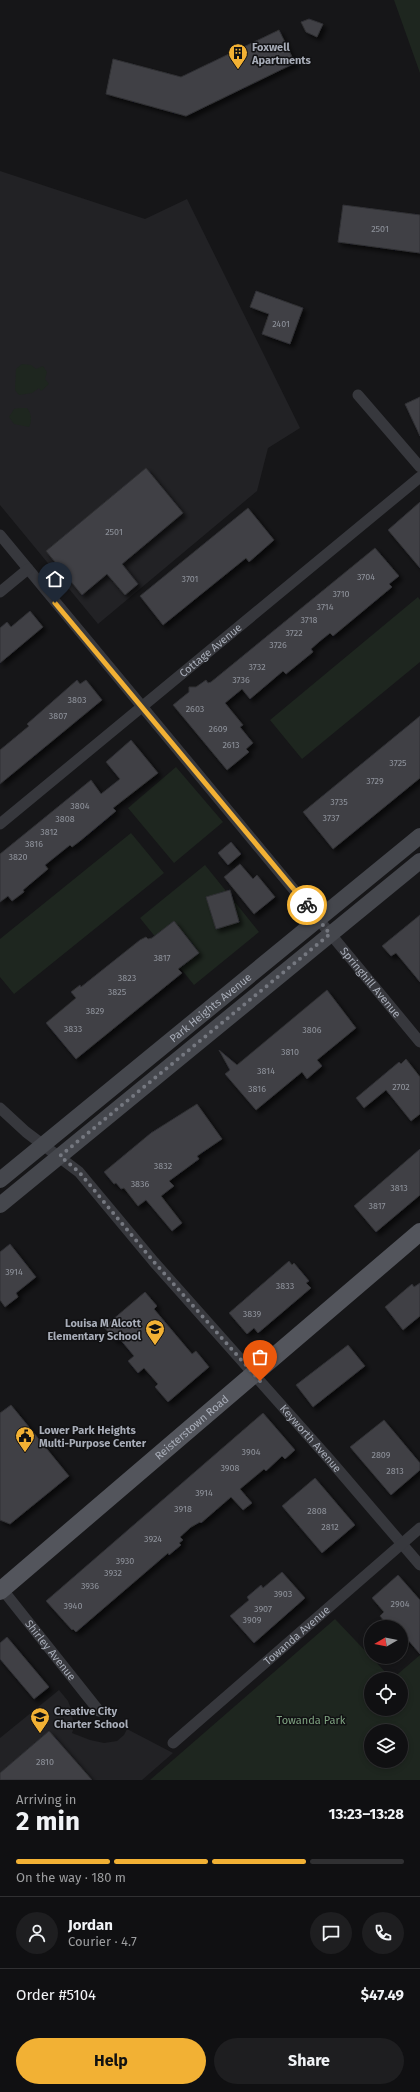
<!DOCTYPE html>
<meta charset="utf-8">
<style>
:root{--surface:#101012;--page:#1e1e20;--text:#f1f3f6;--muted:#9c9d9f;--line:#303032;--accent:#f2b134}
body{margin:0;font-family:"Fira Sans",sans-serif;background:var(--page);color:var(--text);height:100vh;display:flex;flex-direction:column;font-size:15px;white-space:nowrap}
*{box-sizing:border-box;margin:0}
p{font-size:13px;color:var(--muted)}
.icon{flex:none;width:22px;height:22px;fill:none;stroke:currentColor;stroke-width:2;stroke-linecap:round;stroke-linejoin:round}
.map{position:relative;height:1780px;overflow:hidden}
.details{display:flex;flex-direction:column;background:var(--surface);flex:1}
.details>*{flex:none}
.needle{width:26px;rotate:260deg}
.fabs{position:absolute;left:364px;top:1620px;display:grid;gap:8px}
.fabs a{display:grid;place-items:center;width:44px;height:44px;border-radius:50%;background:var(--surface);box-shadow:0 2px 6px #0003,0 0 0 1px var(--line);font-size:20px}
.pin{position:absolute;display:grid;place-items:center;width:34px;height:34px;color:#fff;margin:-41px -17px;border-radius:50% 50% 50% 0;rotate:-45deg;box-shadow:0 0 4px #0007}
.pin .icon{rotate:45deg}
.courier{position:absolute;display:grid;place-items:center;width:40px;height:40px;margin:-20px;border:3px solid #f2b134;border-radius:50%;background:#fff;color:#222;box-shadow:0 1px 5px #0007}
.head em{font-style:normal;font-weight:700}
.head div{display:flex;flex-direction:column-reverse}
.head{display:flex;align-items:center;justify-content:space-between;height:68px;padding:0 16px}
h1{font-size:26px;font-weight:700;line-height:30px}
.bar{display:grid;grid-template-columns:repeat(4,1fr);gap:6px 4px;align-content:center;height:48px;padding:0 16px}
.bar i{height:5px;border-radius:3px;background:var(--line)}
.bar .on{background:var(--accent)}
.bar p{grid-column:span 4}
.line{display:flex;align-items:center;gap:10px;padding:0 16px;border-top:1px solid var(--line)}
.line div{flex:1}
.round{display:grid;place-items:center;flex:none;width:42px;height:42px;border-radius:21px;background:var(--page)}
.action{display:flex;gap:8px;margin-top:auto;padding:8px 16px}
.action a{flex:1;height:46px;border-radius:24px;background:var(--accent);color:#111;font-size:16px;font-weight:700;line-height:46px;text-align:center}
.action a+a{background:var(--page);color:var(--text)}
.map>svg:first-child{display:block}
.built{fill:#222225}
.green{fill:#1e261f;fill-rule:evenodd}
.building{fill:#404145;stroke:#303034;filter:url(#shadow)}
.lines{fill:none;stroke-linecap:round;stroke-linejoin:round}
.minor{stroke:#37383d;stroke-width:11}
.secondary{stroke:#45474d;stroke-width:16}
.primary{stroke:#53555c;stroke-width:18}
.done{stroke:#757880;stroke-width:4;stroke-dasharray:0 7.2}
.route{stroke:#f2b134;stroke-width:5}
.labels{text-anchor:middle;dominant-baseline:central;stroke-width:3;stroke-linejoin:round;paint-order:stroke}
.number-label{font-size:9px;fill:#8e929b}
.poi-label{font-size:11px;font-weight:bold;fill:#a8adb8;stroke:#111113;text-anchor:start}
.street-label{font-size:11px;fill:#a8adb8;stroke:#111113}
.park-label{font-size:11px;fill:#7fa381;stroke:#111113}
</style>
<div class="map">
<svg width="420" height="1780" viewBox="0 0 420 1780">
<defs>
<filter id="shadow"><feDropShadow dx="3.5" dy="3.5" stdDeviation="2" flood-color="#0009"/></filter>
</defs>
<rect width="100%" height="100%" fill="#161618"/>
<path class="built" d="M0 171 145 219 187 199 300 428 268 448 257 491 98 624 0 505Z
M59 1690 68 1701 71 1709 74 1727 72 1733 90 1740 104 1743 117 1741 124 1735 127 1729 173 1753 142 1780H0V1738Z"/>
<path class="green" d="M394 0H420V73Z
M22 364 31 365 36 369 43 366 47 372 45 379 49 384 41 391 39 388 32 393 19 395 15 390 16 369Z
M19 408H27C32 415 32 420 29 427L14 424 9 417 14 409Z
M418 597 420 600V662L302 759 270 720Z
M176 767 223 822 174 863 128 808Z
M131 833 164 873 14 994 0 977V939Z
M205 865 259 932 194 985 140 918Z
M335 1619 392 1679 420 1655V1780H150ZM371 1679H401V1709H371ZM371 1731H401V1761H371Z"/>
<path class="building" d="M309 19 323 24 317 37 306 32 301 22Z
M279 30 295 63 186 116 106 94 113 59 181 77Z
M343 205 420 215V253L338 242Z
M256 291 303 308 290 344 262 334 269 314 250 307Z
M420 397V436L405 404Z
M146 468 183 513 122 564 138 584 125 595 107 574 82 595 46 551Z
M420 502V568L388 530Z
M248 508 274 540 249 562 246 558 163 625 140 596Z
M375 548 399 576 389 584 392 587 333 636 330 633 320 641 311 649 313 652 286 674 283 671 250 699 242 689 225 703 243 725 240 727 253 743 246 749 249 752 227 770 173 705 189 692V687H196L206 680 208 683 211 682Z
M30 611 43 627 0 663V628L7 622 11 627Z
M77 680 80 684 86 680 102 700 0 784V750L29 726 27 724Z
M420 716V778L333 849 303 812Z
M131 740 158 773 113 808 116 811 80 841 72 847 70 845 45 865 48 869 23 890 24 892 12 901 8 896 0 902V854L91 780 101 794 120 779 106 762Z
M231 842 241 854 228 865 218 853Z
M240 864 253 879 257 875 275 897 254 914 224 877Z
M230 890 239 922 216 929 206 897Z
M420 915V982L396 953 391 956 382 946Z
M174 921 199 953 178 969 182 973 76 1059 46 1023 76 998 71 992 80 985 81 987 140 940 146 937 148 939 152 938Z
M327 990 356 1028 317 1060 322 1066 307 1079 302 1072 256 1110 225 1074 230 1070 219 1050 237 1065Z
M406 1059 420 1077V1114L411 1121 386 1090 364 1108 356 1098 399 1062 401 1064Z
M197 1104 222 1139 197 1156 199 1159 169 1181 174 1186 161 1196 182 1223 172 1231 146 1200 138 1206 124 1188 121 1189 116 1183 114 1184 104 1172 151 1133Z
M420 1149V1195L376 1232 354 1206Z
M10 1244 36 1277 16 1293 18 1297 5 1307 0 1300V1252Z
M289 1261 292 1265 294 1263 309 1281 306 1283 311 1288 258 1333 254 1328 247 1334 229 1313Z
M420 1283V1316L403 1330 385 1307 412 1284 414 1287Z
M145 1292 157 1306 154 1309 192 1354 196 1351 209 1367 168 1402 155 1387 158 1384 144 1368 138 1373 128 1361 134 1356 119 1338 116 1341 104 1327Z
M348 1345 365 1366 313 1407 296 1385Z
M11 1405 69 1476 10 1524 0 1520V1413Z
M263 1413 295 1450 285 1459 282 1456 266 1471 264 1469 240 1489 252 1503 243 1510 231 1497 201 1523 200 1522 191 1527 180 1537 183 1540 179 1543 181 1545 169 1555 168 1553 76 1632 73 1629 72 1630 46 1601Z
M384 1420 420 1463V1470L391 1495 350 1447Z
M315 1478 355 1525 322 1553 282 1506Z
M282 1572 305 1598 254 1643 230 1616 249 1600 247 1597 261 1585 263 1588Z
M398 1575 420 1600V1654L408 1640 401 1645V1627H389L380 1616 384 1612 372 1598Z
M7 1637 49 1687 34 1699 0 1659V1643Z
M49 1731 92 1780H0V1773Z"/>
<g class="lines">
<g class="minor">
<path d="M358 395 420 467"/>
<path id="s1" d="M0 535 420 1042"/>
<path d="M0 592 28 569"/>
<path id="s2" d="M0 824 420 477"/>
<path id="s3" d="M0 1108 26 1132 79 1172 154 1262 330 1460 420 1565"/>
<path id="s4" d="M2 1589 99 1711"/>
<path id="s5" d="M173 1743 420 1528"/>
</g>
<g class="secondary">
<path id="s6" d="M0 1180 420 836"/>
<path d="M0 1205 420 861"/>
</g>
<path class="primary" id="s7" d="M0 1591 420 1232"/>
</g>
<g class="lines">
<path class="done" d="M260 1381 154 1262 79 1172 60 1156 330 934 307 905"/>
<path class="route" d="M55 603 307 905"/>
</g>
<defs>
<g id="building-pin" transform="scale(1)"><path d="M0 17L-7.5 6A9.5 9.5 0 1 1 7.5 6Z" fill="#f2b134" stroke="#111113"/><path d="M-4-6H4V6H1V3H-1V6H-4ZM-2.5-4.3h1.7v1.8h-1.7ZM.8-4.3h1.7v1.8H.8ZM-2.5-1h1.7V.8h-1.7ZM.8-1h1.7V.8H.8Z" fill="#111"/></g>
<g id="school-pin" transform="scale(1)"><path d="M0 17L-7.5 6A9.5 9.5 0 1 1 7.5 6Z" fill="#f2b134" stroke="#111113"/><path d="M0-5L7-2L0 1L-7-2ZM-4 1L0 2.5L4 1V4Q0 6-4 4Z" fill="#111"/></g>
<g id="civic-pin" transform="scale(1)"><path d="M0 17L-7.5 6A9.5 9.5 0 1 1 7.5 6Z" fill="#f2b134" stroke="#111113"/><path d="M-.6-6.5H3V-4.5H.6V-3L4-1V1h2V6H-6V1h2V-1L-.6-3ZM-1.2 2.5V6h2.4V2.5Z" fill="#111"/></g>
</defs>
<g fill-rule="evenodd">
<use href="#building-pin" x="238" y="53"/>
<use href="#school-pin" x="155" y="1329"/>
<use href="#civic-pin" x="25" y="1436"/>
<use href="#school-pin" x="40" y="1717"/>
</g>
<g class="labels">
<g class="number-label">
<text x="380" y="229">2501</text>
<text x="281" y="324">2401</text>
<text x="114" y="532">2501</text>
<text x="366" y="577">3704</text>
<text x="190" y="579">3701</text>
<text x="341" y="594">3710</text>
<text x="325" y="607">3714</text>
<text x="309" y="620">3718</text>
<text x="294" y="633">3722</text>
<text x="278" y="645">3726</text>
<text x="257" y="667">3732</text>
<text x="241" y="680">3736</text>
<text x="77" y="700">3803</text>
<text x="195" y="709">2603</text>
<text x="58" y="716">3807</text>
<text x="218" y="729">2609</text>
<text x="231" y="745">2613</text>
<text x="398" y="763">3725</text>
<text x="375" y="781">3729</text>
<text x="339" y="802">3735</text>
<text x="80" y="806">3804</text>
<text x="331" y="818">3737</text>
<text x="65" y="819">3808</text>
<text x="49" y="832">3812</text>
<text x="34" y="844">3816</text>
<text x="18" y="857">3820</text>
<text x="162" y="958">3817</text>
<text x="127" y="978">3823</text>
<text x="117" y="992">3825</text>
<text x="95" y="1011">3829</text>
<text x="73" y="1029">3833</text>
<text x="312" y="1030">3806</text>
<text x="290" y="1052">3810</text>
<text x="266" y="1071">3814</text>
<text x="401" y="1087">2702</text>
<text x="257" y="1089">3816</text>
<text x="163" y="1166">3832</text>
<text x="140" y="1184">3836</text>
<text x="399" y="1188">3813</text>
<text x="377" y="1206">3817</text>
<text x="14" y="1272">3914</text>
<text x="285" y="1286">3833</text>
<text x="252" y="1314">3839</text>
<text x="251" y="1452">3904</text>
<text x="381" y="1455">2809</text>
<text x="230" y="1468">3908</text>
<text x="395" y="1471">2813</text>
<text x="204" y="1493">3914</text>
<text x="183" y="1509">3918</text>
<text x="317" y="1511">2808</text>
<text x="330" y="1527">2812</text>
<text x="153" y="1539">3924</text>
<text x="125" y="1561">3930</text>
<text x="113" y="1573">3932</text>
<text x="90" y="1586">3936</text>
<text x="283" y="1594">3903</text>
<text x="400" y="1604">2904</text>
<text x="73" y="1606">3940</text>
<text x="263" y="1609">3907</text>
<text x="252" y="1620">3909</text>
<text x="45" y="1762">2810</text>
</g>
<g class="poi-label">
<text x="252" y="47">Foxwell<tspan x="252" dy="13">Apartments</tspan></text>
<text x="141" y="1323" text-anchor="end">Louisa M Alcott<tspan x="141" dy="13">Elementary School</tspan></text>
<text x="39" y="1430">Lower Park Heights<tspan x="39" dy="13">Multi-Purpose Center</tspan></text>
<text x="54" y="1711">Creative City<tspan x="54" dy="13">Charter School</tspan></text>
</g>
<g class="street-label">
<text stroke="none"><textPath href="#s2" startOffset="273">Cottage Avenue</textPath></text>
<text stroke="none"><textPath href="#s1" startOffset="581">Springhill Avenue</textPath></text>
<text stroke="none"><textPath href="#s6" startOffset="272">Park Heights Avenue</textPath></text>
<text stroke="none"><textPath href="#s7" startOffset="252">Reisterstown Road</textPath></text>
<text stroke="none"><textPath href="#s3" startOffset="455">Keyworth Avenue</textPath></text>
<text stroke="none"><textPath href="#s5" startOffset="164">Towanda Avenue</textPath></text>
<text stroke="none"><textPath href="#s4" startOffset="78">Shirley Avenue</textPath></text>
</g>
<g class="park-label">
<text x="311" y="1720">Towanda Park</text>
</g>
</g>
</svg>
<div class="fabs">
<a><svg class="needle" viewBox="-14 -14 28 28"><path d="M0-13l5 13h-10z" fill="#e53935"/><path d="M0 13l5-13h-10z" fill="#9c9d9f"/></svg></a>
<a><svg class="icon" aria-label="locate" viewBox="0 0 24 24"><circle cx="12" cy="12" r="6"/><path d="M12 2v4M12 18v4M2 12h4M18 12h4"/></svg></a>
<a><svg class="icon" aria-label="layers" viewBox="0 0 24 24"><path d="M12 4l9 5-9 5-9-5zM3 14l9 5 9-5"/></svg></a>
</div>
<div class="pin" style="left:260px;top:1381px;background:#ea580c"><svg class="icon" aria-label="bag" viewBox="0 0 24 24"><path d="M5 8h14l-1 12H6zM9 8a3 3 0 0 1 6 0"/></svg></div>
<div class="pin" style="left:55px;top:603px;background:#1f2937"><svg class="icon" aria-label="home" viewBox="0 0 24 24"><path d="M3 11l9-7 9 7M6 9v11h12V9"/></svg></div>
<div class="courier" style="left:307px;top:905px"><svg class="icon" aria-label="bike" viewBox="0 0 24 24"><circle cx="6" cy="16" r="4"/><circle cx="18" cy="16" r="4"/><path d="M6 16l4-8h5l3 8M10 8l3 8H6M13 5h3"/></svg></div>
</div>
<section class="details">
<div class="head"><div><h1>2 min</h1><p>Arriving in</p></div><em>13:23–13:28</em></div>
<div class="bar"><i class="on"></i><i class="on"></i><i class="on"></i><i></i><p>On the way · 180 m</p></div>
<div class="line" style="height:72px"><a class="round"><svg class="icon" aria-label="person" viewBox="0 0 24 24"><circle cx="12" cy="8" r="4"/><path d="M4 21q1-7 8-7t8 7"/></svg></a><div><b>Jordan</b><p>Courier · 4.7</p></div><a class="round"><svg class="icon" aria-label="chat" viewBox="0 0 24 24"><path d="M4 5h16v11H9l-5 4z"/></svg></a><a class="round"><svg class="icon" aria-label="phone" viewBox="0 0 24 24"><path d="M5 4h4l2 5-3 2q2 4 5 5l2-3 5 2v4C11 20 4 13 5 4z"/></svg></a></div>
<div class="line" style="height:52px"><div>Order #5104</div><b>$47.49</b></div>
<div class="action"><a>Help</a><a>Share</a></div>
</section>
